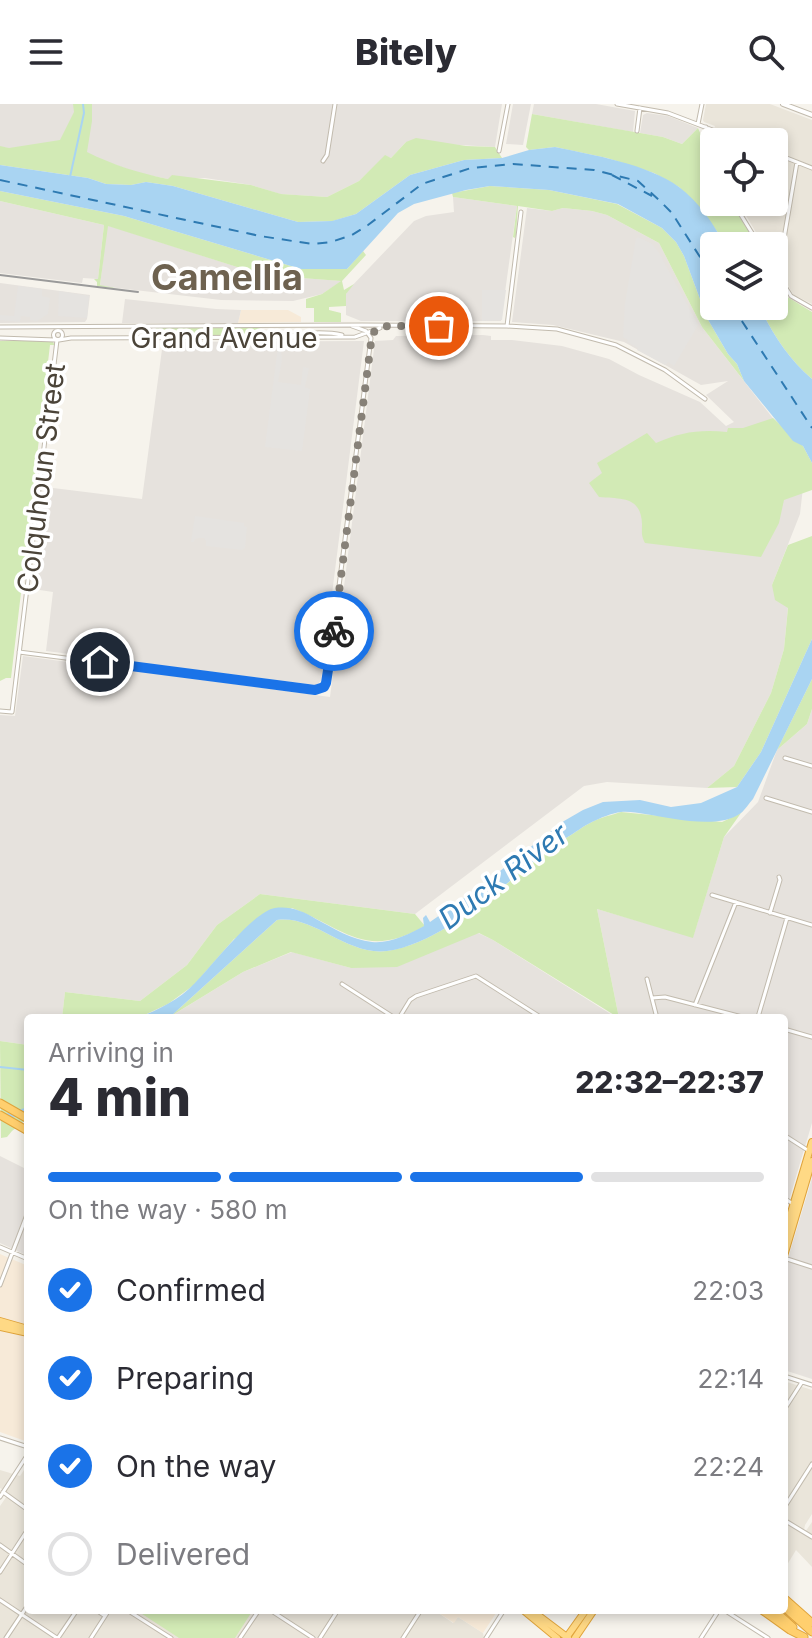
<!DOCTYPE html>
<meta charset="utf-8">
<style>
:root{--surface:#fff;--page:#f2f2f3;--text:#2b2b33;--muted:#7c7c81;--line:#e1e1e2;--accent:#1a73e8}
body{margin:0;font-family:Inter,sans-serif;background:var(--page);color:var(--text);height:100vh;display:flex;flex-direction:column;font-size:30px;white-space:nowrap}
*{box-sizing:border-box;margin:0}
p{font-size:26px;color:var(--muted)}
.icon{flex:none;width:44px;height:44px;fill:none;stroke:currentColor;stroke-width:2;stroke-linecap:round;stroke-linejoin:round}
.map{position:relative;flex:1;overflow:hidden}
.panel{position:absolute;left:24px;top:910px;width:764px;height:600px;display:flex;flex-direction:column;background:var(--surface);border-radius:8px;box-shadow:0 4px 12px #0003}
.panel>*{flex:none}
.controls{position:absolute;left:700px;top:24px;display:grid;gap:16px}
.controls a{display:grid;place-items:center;width:88px;height:88px;border-radius:8px;background:var(--surface);box-shadow:0 4px 12px #0003;font-size:40px}
.pin{position:absolute;display:grid;place-items:center;width:68px;height:68px;color:#fff;margin:-34px;border:4px solid #fff;border-radius:50%;box-shadow:0 2px 8px #0007}
.courier{position:absolute;display:grid;place-items:center;width:80px;height:80px;margin:-40px;border:6px solid #1a73e8;border-radius:50%;background:#fff;color:#222;box-shadow:0 2px 10px #0007}
.head em{font-style:normal;font-weight:800}
.head div{display:flex;flex-direction:column-reverse}
.head{display:flex;align-items:center;justify-content:space-between;height:136px;padding:0 24px}
h1{font-size:52px;font-weight:800;line-height:60px}
.bar{display:grid;grid-template-columns:repeat(4,1fr);gap:12px 8px;align-content:center;height:96px;padding:0 24px}
.bar i{height:10px;border-radius:6px;background:var(--line)}
.bar .selected{background:var(--accent)}
.bar p{grid-column:span 4}
ol{padding:0 24px;list-style:none}
li{display:flex;align-items:center;gap:24px;height:88px}
li p{margin-inline-start:auto}
li .icon{padding:8px;border-radius:50%;background:var(--accent);color:#fff;stroke-width:4}
li:last-child{color:var(--muted)}
li i{width:44px;height:44px;border:4px solid var(--line);border-radius:50%}
header{display:flex;justify-content:space-between;align-items:center;height:104px;padding:0 24px;background:var(--surface);font-size:36px;font-weight:800}
.map>svg:first-child{display:block}
.residential{fill:#eae5da}
.commercial{fill:#f7ead8}
.industrial{fill:#e6e2dd}
.green{fill:#d2eab5}
.parking{fill:#e5e3e0}
.water{fill:#a9d4f2}
.lines{fill:none;stroke-linecap:round;stroke-linejoin:round}
.stream{stroke:#a9d4f2;stroke-width:2}
.river{stroke:#a9d4f2;stroke-width:6}
.ferry{stroke:#2e7ab2;stroke-width:2;stroke-dasharray:10 8;stroke-linecap:butt}
.minor-casing{stroke:#c2bbae;stroke-width:5}
.tertiary-casing{stroke:#c2bbae;stroke-width:6}
.trunk-casing{stroke:#e0a43c;stroke-width:8}
.motorway-casing{stroke:#e0a43c;stroke-width:9}
.minor{stroke:#fff;stroke-width:3}
.tertiary{stroke:#fff;stroke-width:4}
.trunk{stroke:#ffd985;stroke-width:6}
.motorway{stroke:#ffcf6e;stroke-width:7}
.tram{stroke:#9a9a9a;stroke-width:2}
.done{stroke:#878178;stroke-width:8;stroke-dasharray:0 14.4}
.route{stroke:#1a73e8;stroke-width:10}
.labels{text-anchor:middle;dominant-baseline:central;stroke-width:7;stroke-linejoin:round;paint-order:stroke}
.street-label{font-size:28px;fill:#4b4439;stroke:#fff}
.water-label{font-size:30px;font-style:italic;fill:#2e7ab2;stroke:#fff}
.district-label{font-size:36px;font-weight:bold;fill:#6e6250;stroke:#fff}
</style>
<header><svg class="icon" aria-label="menu" viewBox="0 0 24 24"><path d="M4 6h16M4 12h16M4 18h16"/></svg>Bitely<svg class="icon" aria-label="search" viewBox="0 0 24 24"><circle cx="10" cy="10" r="6"/><path d="M15 15l6 6"/></svg></header>
<div class="map">
<svg width="812" height="1534" viewBox="0 0 812 1534">
<rect width="100%" height="100%" fill="#f6f3ec"/>
<path class="residential" d="M706 0H770L812 16V200L794 191 791 187 783 172 785 161 774 155V142H764L738 98H774V38H714V42L710 33 715 22 704 18 703 16Z
M784 1277 812 1286V1410L805 1421 803 1431 812 1418V1463L796 1446 784 1466Z
M28 1360V1506H434L453 1519 458 1513 483 1529 484 1534H0V1402L9 1389 0 1384V1366L20 1372Z"/>
<path class="commercial" d="M241 206H288L301 213V218L238 219Z
M0 1150 28 1162V1338L0 1328Z
M434 1506H498L483 1529 458 1513 454 1519Z"/>
<path class="industrial" d="M0 0H502L495 43 406 38 391 54 385 52 359 77 327 93 280 90 251 81 205 74 168 75 138 69 102 56 0 43Z
M513 0H531L523 41 506 40Z
M534 0H596L635 7 633 28 532 10Z
M647 9 668 12 698 24 682 40 663 33 640 29 643 11Z
M453 93 517 102 501 217H361L346 211V190L349 185 414 117 426 112 454 108Z
M0 97 104 121 98 175 83 174 82 179 0 169Z
M527 104 552 107 563 104 592 107 607 111 659 139 702 223 806 357 800 410 772 481 788 503 784 545 771 589 734 662 707 684 607 678 584 682 415 810 260 790 217 821 187 861 140 897 65 888 62 914H28V941L0 937V611L15 612 23 552 330 593 375 237 393 236 396 232 483 231 491 232V236H512L562 242 609 255 639 271 700 298 726 322 734 318 706 291 728 277 701 281 624 238 553 221 512 218Z
M107 121 262 171 342 177 322 190 293 197 221 196 100 182Z
M0 179 90 191 87 215 85 218 0 219Z
M125 195 216 205 241 206 238 219H122Z
M364 237 321 577 316 581 46 547 53 488 33 485 45 383 142 395 163 238Z
M812 605V1019L784 1113V914H619L597 805 693 833 724 733 758 698 777 646 807 620Z
M478 829 493 836 617 914H168L243 868 292 848 351 864Z
M0 1052 28 1066V1152L0 1139Z
M812 1074V1275L784 1266V1168Z"/>
<path class="green" d="M73 0H92V17L87 48C113 61 139 69 168 75L172 71 251 81 281 90 327 93 359 77 385 51 391 54 406 38 416 34 466 42 495 43 502 54 464 56 410 71 356 110 333 117 298 118 173 82 146 78 131 81 106 80 88 74 0 61V42L9 44 60 36 74 8Z
M532 10 663 33 682 40 698 24 714 60V98H730L758 142H725L719 130 699 103 679 83 654 69 607 54 555 43 529 46 526 43Z
M490 82 549 86 617 100 662 124 676 138 684 152 707 214 728 250 737 260 744 277 702 223 659 139 607 111 592 107 563 104 552 107 518 102 516 131 515 134 513 133 517 102 453 93 452 89Z
M0 87 124 112 301 165H347L363 147 366 151 342 177 344 186 354 180 346 190V202L329 203V206L341 209V218H314V204H306V195L322 190 341 177 262 171 108 122 100 181 120 185 97 182V178L94 175H98L104 121 0 97Z
M774 171 786 192 812 208V275C789 256 772 229 759 202H774Z
M156 224H259L263 226V229L261 232H157L154 231 153 226Z
M0 237H52L55 241H50L11 574H6L0 577Z
M773 314 803 342 812 359V386L784 396 779 419 761 453 645 439C641 431 642 429 642 420 641 392 621 395 599 393L589 379 602 369 597 359 647 329 656 339C680 328 701 325 727 328L728 324H743Z
M812 432V535L761 648 737 683 707 684 734 662 771 589 784 545 788 504 775 496 772 481 788 441Z
M812 575V605L807 620 777 646Z
M621 708 722 718 741 709 724 733 693 834 597 805 619 914 493 836 479 829 397 863 351 864 291 848 243 868 171 912 277 816C315 811 346 852 387 847 450 838 514 769 566 734 575 729 583 722 592 718 601 713 612 711 621 708Z
M260 790 415 810 425 822C365 856 346 825 292 804L234 835 194 881 168 900 138 914H62L65 888 140 897 187 861 217 821Z
M0 937 28 941V1014L12 1027 7 1033 1 1034Z
M136 1506H253L235 1534H179Z"/>
<path class="parking" d="M638 133 652 140 659 149 698 221 674 262 668 258 665 261 637 246 638 244 627 238 628 236 623 233 625 199 636 135Z
M18 182 42 185V192L50 194 48 210 37 217 30 216V213L21 212 20 218 0 216V211L14 212Z
M482 186H506L502 216 482 217Z
M59 187 89 192 87 214 58 212Z
M278 242 281 246 282 256 278 278 301 281 303 263 309 264 305 283 310 285 302 347 265 343Z
M195 412 244 419V422L247 423 245 444 242 446 206 442V437L204 434H199L195 435 194 438H191Z"/>
<path class="water" d="M555 43C593 51 648 60 679 83 698 97 715 121 725 142H714V202H759C772 229 789 256 812 275V359L803 342 793 337 744 277 737 260 728 250 707 214 684 152 676 138 662 124 618 100 549 86 490 82 466 86 414 100 398 109 347 165H301L124 112 0 87V61L88 74 106 80 131 81 146 78 173 82 298 118 332 117 356 110 410 71 464 56 502 54 529 46Z
M812 535V575L753 695C749 699 745 706 741 709 718 726 671 714 645 710 638 709 628 707 621 708 612 709 600 714 592 718 583 722 575 729 566 734 513 769 450 838 387 847 346 852 315 811 277 816L171 912 168 914H138C159 905 179 896 195 879 212 862 254 807 275 804 290 802 303 807 316 815 333 824 352 836 372 838 389 840 410 830 424 822L423 814 426 811 430 818 477 785 564 717 583 706 603 698 640 696 671 703 701 699 737 683 761 648Z"/>
<g class="lines">
<path class="stream" d="M70 73 84 9 83 0
M0 963 28 966"/>
<path class="river" d="M5 1013 28 1006"/>
<path class="ferry" d="M612 71 652 92
M0 76 260 132 312 140 331 138 352 131 368 121 422 80 471 64 513 60 594 66 638 77 660 97 672 109 714 175
M732 202 812 324"/>
<g class="minor-casing">
<path id="minor" d="M617 0 668 9 744 38
M698 20 702 0
M706 23 705 32 714 53
M637 27 640 4
M499 47 508 0
M774 49 812 64
M323 57 327 51 335 0
M733 98 760 142
M774 165 791 192 812 204
M776 169 779 164 797 58
M507 222 521 108
M0 223 362 221 507 222 557 225 616 241 665 266 705 295
M53.5 231a4.5 4.5 0 1 1 9 0a4.5 4.5 0 1 1-9 0Z
M291 232C302 228 330 228 342 231
M0 234 55 236
M59 236 71 234 355 233 380 224
M19 548 315 586 324 583 327 575 371 234 366 227 352 222
M0 607 12 608 57 236
M785 654 812 662
M766 694 812 708
M712 791 812 821
M770 809 780 776 779 773
M647 875 657 914
M342 880 395 914
M652 894 665 893 746 914
M695 901 736 798
M758 913 787 814
M399 914 410 896 416 892 476 872 542 914
M784 925 812 933
M784 1031 809 1047
M784 1094 793 1100
M0 1143 28 1155
M784 1154 812 1163
M0 1181 28 1108
M784 1272 812 1281
M784 1306 802 1278
M0 1334 28 1343
M3 1388 28 1406
M0 1393 28 1350
M784 1404 812 1360
M784 1416 812 1433
M0 1441 28 1461
M0 1468 28 1425
M0 1496 57 1534
M96 1506 105 1512
M127 1506 171 1534
M270 1506 313 1534
M724 1506 768 1534
M6 1534 28 1501
M58 1534 77 1506
M91 1534 109 1506
M240 1534 259 1506
M320 1534 338 1506
M403 1534 421 1506
M486 1534 504 1506
M701 1534 719 1506"/>
</g>
<g class="tertiary-casing">
<path id="tertiary" d="M783 0 812 11"/>
</g>
<g class="trunk-casing">
<path id="trunk" d="M784 1132 812 1038
M784 1152 812 1057
M0 1217 28 1225
M0 1223 28 1229
M523 1506 557 1534
M531 1506 568 1534
M566 1534 586 1506
M575 1534 594 1506"/>
</g>
<g class="motorway-casing">
<path id="motorway" d="M0 999 28 1015
M0 1011 28 1027
M784 1494 812 1519
M784 1503 812 1528
M762 1506 790 1526 804 1533
M774 1506 793 1523"/>
</g>
<use href="#minor" class="minor"/>
<use href="#tertiary" class="tertiary"/>
<use href="#trunk" class="trunk"/>
<use href="#motorway" class="motorway"/>
<path class="tram" d="M0 171 138 188"/>
</g>
<g class="lines">
<path class="done" d="M334 527 372 231 376 225 388 222H439"/>
<path class="route" d="M100 558 315 586 324 583 326 579 334 527"/>
</g>
<g class="labels">
<g class="street-label">
<text x="224" y="234">Grand Avenue</text>
<text transform="translate(41 374) rotate(-83)">Colquhoun Street</text>
</g>
<g class="water-label">
<text transform="translate(503 772) rotate(-37)">Duck River</text>
</g>
<g class="district-label">
<text x="227" y="173">Camellia</text>
</g>
</g>
</svg>
<div class="controls">
<a><svg class="icon" aria-label="locate" viewBox="0 0 24 24"><circle cx="12" cy="12" r="6"/><path d="M12 2v4M12 18v4M2 12h4M18 12h4"/></svg></a>
<a><svg class="icon" aria-label="layers" viewBox="0 0 24 24"><path d="M12 4l9 5-9 5-9-5zM3 14l9 5 9-5"/></svg></a>
</div>
<div class="pin" style="left:439px;top:222px;background:#ea580c"><svg class="icon" aria-label="bag" viewBox="0 0 24 24"><path d="M5 8h14l-1 12H6zM9 8a3 3 0 0 1 6 0"/></svg></div>
<div class="pin" style="left:100px;top:558px;background:#1f2937"><svg class="icon" aria-label="home" viewBox="0 0 24 24"><path d="M3 11l9-7 9 7M6 9v11h12V9"/></svg></div>
<div class="courier" style="left:334px;top:527px"><svg class="icon" aria-label="bike" viewBox="0 0 24 24"><circle cx="6" cy="16" r="4"/><circle cx="18" cy="16" r="4"/><path d="M6 16l4-8h5l3 8M10 8l3 8H6M13 5h3"/></svg></div>
<section class="panel">
<div class="head"><div><h1>4 min</h1><p>Arriving in</p></div><em>22:32–22:37</em></div>
<div class="bar"><i class="selected"></i><i class="selected"></i><i class="selected"></i><i></i><p>On the way · 580 m</p></div>
<ol>
<li><svg class="icon" aria-label="check" viewBox="0 0 24 24"><path d="M5 12l5 5 9-10"/></svg>Confirmed<p>22:03</p></li>
<li><svg class="icon" aria-label="check" viewBox="0 0 24 24"><path d="M5 12l5 5 9-10"/></svg>Preparing<p>22:14</p></li>
<li><svg class="icon" aria-label="check" viewBox="0 0 24 24"><path d="M5 12l5 5 9-10"/></svg>On the way<p>22:24</p></li>
<li><i></i>Delivered</li>
</ol>
</section>
</div>
